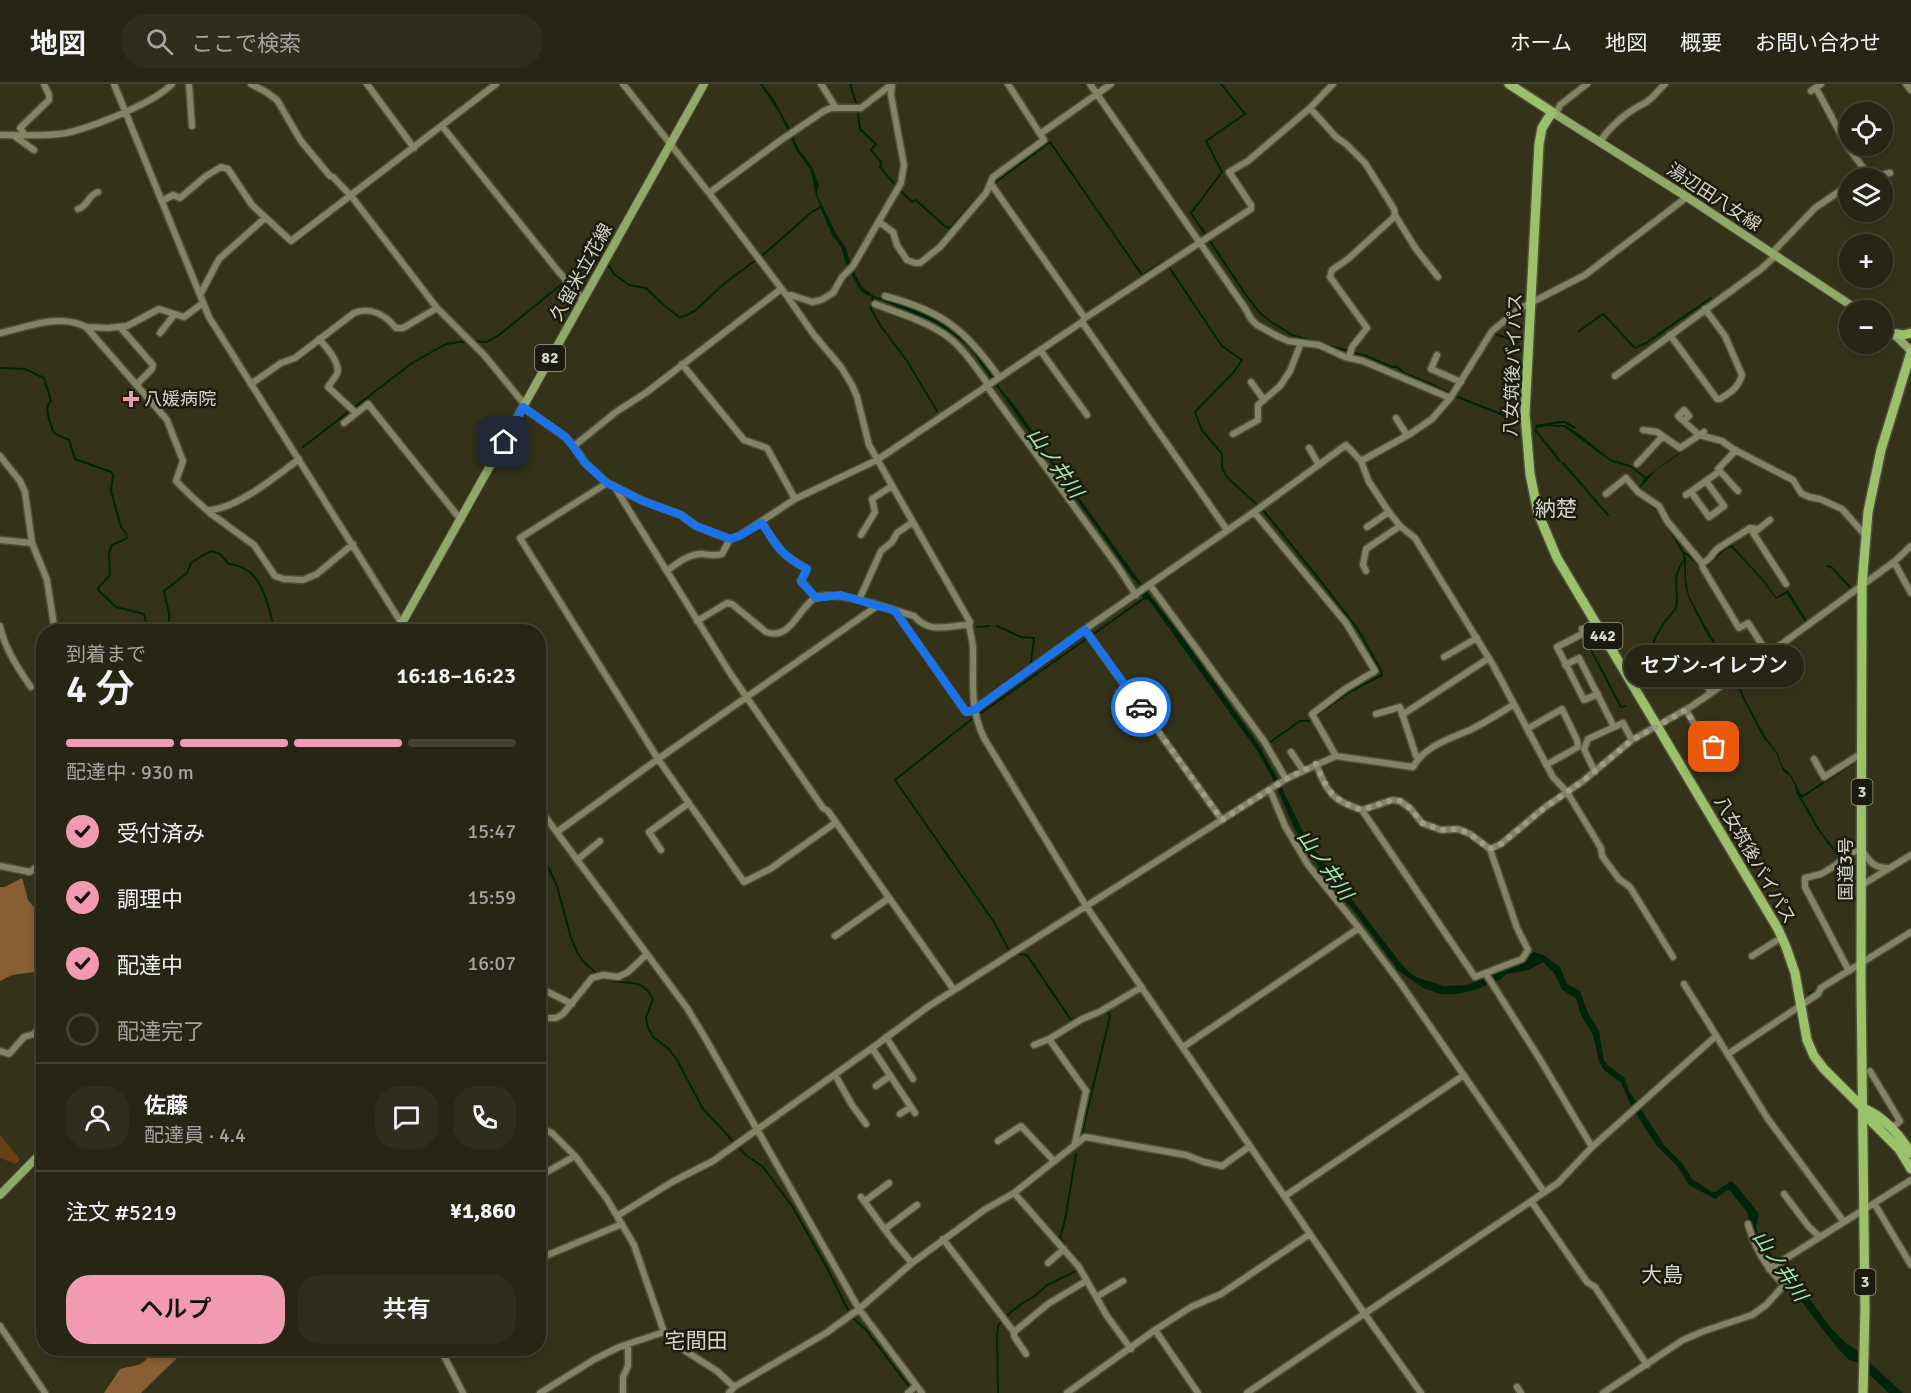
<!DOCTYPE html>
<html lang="ja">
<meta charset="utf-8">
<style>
:root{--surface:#272614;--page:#2f2e1d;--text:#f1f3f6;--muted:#a4a5a0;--line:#434334;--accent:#f19ab2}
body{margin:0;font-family:Signika,"Noto Sans JP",sans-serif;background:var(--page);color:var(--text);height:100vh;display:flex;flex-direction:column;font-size:22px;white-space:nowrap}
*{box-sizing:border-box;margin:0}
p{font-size:20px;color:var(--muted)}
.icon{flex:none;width:33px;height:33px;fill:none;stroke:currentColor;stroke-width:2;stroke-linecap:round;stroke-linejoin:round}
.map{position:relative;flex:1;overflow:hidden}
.panel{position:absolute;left:36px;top:540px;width:510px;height:732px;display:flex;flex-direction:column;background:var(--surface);border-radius:24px;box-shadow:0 3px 9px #0003,0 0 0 2px var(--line)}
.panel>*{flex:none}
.buttons{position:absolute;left:1839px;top:18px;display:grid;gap:12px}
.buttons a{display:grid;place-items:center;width:54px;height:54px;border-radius:50%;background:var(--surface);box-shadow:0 3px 9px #0003,0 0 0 2px var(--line);font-size:30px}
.pin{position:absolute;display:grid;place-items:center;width:51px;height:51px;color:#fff;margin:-26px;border-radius:12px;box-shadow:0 3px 9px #0006}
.courier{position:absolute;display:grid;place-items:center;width:60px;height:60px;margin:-30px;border:4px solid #1a73e8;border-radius:50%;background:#fff;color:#222;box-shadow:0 2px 8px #0007}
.bubble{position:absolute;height:42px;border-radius:21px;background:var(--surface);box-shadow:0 3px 9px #0003,0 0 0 2px var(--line);font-size:20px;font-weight:600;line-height:42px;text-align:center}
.overview em{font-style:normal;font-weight:600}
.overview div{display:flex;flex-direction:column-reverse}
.overview{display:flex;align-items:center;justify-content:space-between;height:102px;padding:0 30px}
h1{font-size:39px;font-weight:600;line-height:45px}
.bar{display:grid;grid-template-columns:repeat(4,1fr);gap:9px 6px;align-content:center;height:72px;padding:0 30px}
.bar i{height:8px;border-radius:4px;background:var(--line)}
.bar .current{background:var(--accent)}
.bar p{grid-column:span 4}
.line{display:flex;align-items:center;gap:15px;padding:0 30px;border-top:2px solid var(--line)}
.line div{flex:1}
.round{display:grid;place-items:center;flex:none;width:63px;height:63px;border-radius:24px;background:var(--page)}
ol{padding:0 30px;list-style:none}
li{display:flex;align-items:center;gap:18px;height:66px}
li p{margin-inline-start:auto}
li .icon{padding:6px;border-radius:50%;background:var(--accent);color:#111;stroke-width:4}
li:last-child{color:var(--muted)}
li i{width:33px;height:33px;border:3px solid var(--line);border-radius:50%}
.button{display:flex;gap:12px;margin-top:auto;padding:12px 30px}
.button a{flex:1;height:69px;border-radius:24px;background:var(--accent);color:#111;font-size:24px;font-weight:600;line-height:69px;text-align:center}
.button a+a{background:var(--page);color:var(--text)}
header{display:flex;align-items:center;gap:36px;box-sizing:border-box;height:84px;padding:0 30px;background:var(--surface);border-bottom:2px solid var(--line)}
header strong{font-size:28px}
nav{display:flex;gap:33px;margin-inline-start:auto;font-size:21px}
.search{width:420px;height:54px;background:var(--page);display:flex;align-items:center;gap:15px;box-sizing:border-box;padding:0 21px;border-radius:24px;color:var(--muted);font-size:22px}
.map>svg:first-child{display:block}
.green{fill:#663f14}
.forest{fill:#885e34}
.water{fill:#00240a}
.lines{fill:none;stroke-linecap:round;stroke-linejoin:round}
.stream{stroke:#00240a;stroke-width:2}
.minor-casing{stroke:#504f3a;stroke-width:9}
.major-casing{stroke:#504f3a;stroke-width:10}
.highway-casing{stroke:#504f3a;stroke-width:12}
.minor{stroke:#838366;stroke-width:6}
.major{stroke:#92a869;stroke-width:8}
.highway{stroke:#9cc16b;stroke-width:9}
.done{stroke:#9d9d8a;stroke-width:6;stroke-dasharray:0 10.8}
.route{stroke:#1a73e8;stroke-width:8}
.poi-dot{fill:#f19ab2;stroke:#1b1b0f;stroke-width:2}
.labels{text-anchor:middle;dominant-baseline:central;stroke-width:5;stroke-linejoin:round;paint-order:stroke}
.shield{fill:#1b1b0f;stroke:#9e9e90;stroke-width:1.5}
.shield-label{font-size:16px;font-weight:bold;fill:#d6d6c7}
.street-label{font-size:18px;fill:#d6d6c7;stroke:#1b1b0f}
.poi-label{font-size:18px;fill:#d6d6c7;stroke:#1b1b0f;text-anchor:start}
.water-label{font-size:20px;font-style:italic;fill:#a2eaaf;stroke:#1b1b0f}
.quarter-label{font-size:21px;fill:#d6d6c7;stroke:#1b1b0f}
</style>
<header>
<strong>地図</strong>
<div class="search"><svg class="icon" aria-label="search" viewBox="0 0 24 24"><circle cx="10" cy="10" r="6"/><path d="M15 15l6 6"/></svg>ここで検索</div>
<nav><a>ホーム</a><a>地図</a><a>概要</a><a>お問い合わせ</a></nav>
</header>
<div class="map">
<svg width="1911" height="1309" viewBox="0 0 1911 1309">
<rect width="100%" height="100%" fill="#34331a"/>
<path class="green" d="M0 1051 20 1075 16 1080 0 1074Z"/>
<path class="forest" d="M22 794 28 816 38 828 43 823V887L12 891 0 897V803H5Z
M155 1264 184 1265 177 1274 141 1309H104L120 1285C142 1279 140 1285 155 1264Z"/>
<path class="water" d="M760 0H762L773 14 790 45 798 64 812 83 819 101 817 109 818 113 837 151 846 164 851 182 862 203 874 212 911 223 955 245 979 271 1003 308 1015 322 1061 389 1151 513 1181 551 1256 657 1277 694 1308 758 1399 877 1409 888 1416 893 1444 902 1466 901 1500 888 1502 885 1534 868 1545 872 1560 883 1567 900 1580 907 1588 929 1599 947 1604 977 1610 983 1624 993 1629 1007 1664 1061 1683 1080 1692 1095 1712 1108H1715L1731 1097 1737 1102 1759 1130 1756 1143 1758 1150 1780 1184 1799 1201 1831 1244 1845 1258 1856 1266 1903 1309H1889L1856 1278 1849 1276 1835 1261 1791 1204 1773 1188 1757 1163 1749 1140 1748 1129 1731 1108 1728 1106 1715 1115 1689 1101 1678 1083 1657 1062 1632 1024 1621 999 1604 986 1599 978 1593 951 1580 929 1576 914 1562 906 1555 890 1543 878 1529 886 1506 890 1501 895 1475 906 1457 910H1441L1423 904 1396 885V883L1355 828 1334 804 1308 767 1293 741 1272 693 1258 668 1148 515 1145 516 1142 512 1144 509 1135 495 1134 496 978 276C968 253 921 231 898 223L896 224V222L867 211 861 207 847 183 841 163 832 151 821 125 818 124 820 122 815 108 814 101 810 85 796 66 780 30Z
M1559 337H1565L1576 343 1575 345 1564 339 1548 341H1565L1579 350 1610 375 1630 381 1646 393 1687 363 1688 364 1655 387 1636 409 1658 425 1684 468 1686 476V495L1689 512 1704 540 1734 589 1732 590 1704 545 1689 515 1685 501 1684 476 1682 468 1658 428 1634 410C1635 403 1644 401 1644 394L1630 383 1610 377 1564 343 1546 342 1535 345V341Z
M1732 461 1762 494 1776 513 1788 506 1807 537 1805 538 1787 510 1776 515 1761 495 1731 463C1718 469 1718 475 1707 483L1706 482 1715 475 1719 468Z
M1738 596 1744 613 1766 654 1778 670 1782 682 1791 691 1801 710 1803 711 1854 677V680L1802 714 1822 749 1837 768 1855 783 1853 785 1835 769 1817 745 1796 708 1794 699 1790 692 1783 687 1776 669 1763 653 1742 613 1737 597Z"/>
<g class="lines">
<path class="stream" d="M850 0 857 22 860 45 876 60 871 66 881 78 880 83 897 103 912 118 916 116 919 119 946 143 950 144 953 141 983 107 987 98
M1221 0 1245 30 1206 57 1222 88 1191 129 1246 211 1260 229 1270 237 1292 251 1366 272 1392 283H1397L1404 289 1433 301 1455 312 1501 330 1515 339
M993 97H997L1050 58 1142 191 1164 177 1165 178
M607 179 614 190 629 201 646 204 665 222 679 233 685 232 696 226 726 198 763 171 813 127 821 123
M1169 183 1222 262 1242 276 1233 289 1195 328 1202 346 1222 370V384L1227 393 1263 426 1323 500 1357 544 1381 586 1382 591 1351 607 1309 637H1300L1259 666
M873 213 871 225 880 241 907 277 937 327
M1579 247 1603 230 1635 264 1646 259 1711 214
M1495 250 1518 258
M472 257 487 258 499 251 568 195C577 185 588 173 602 177
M0 284 25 285 44 294 51 317C43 324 50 337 53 347L55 350 69 356 75 375 111 388 113 391 111 407 121 443 128 452 126 455 112 461 109 468 110 491 98 504 99 507 116 523 144 530 148 548
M1535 346 1560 377
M1694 358 1699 356
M303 363 412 279 446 260 467 257
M1563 379 1608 431
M1684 469 1689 472 1698 480
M1827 482 1831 483 1851 504
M840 508 858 513
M906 526 917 531
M938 541 951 539
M997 542 1021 553 1034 554 1031 579
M977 543 990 542
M167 548C172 529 167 524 164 507L187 489 191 479 203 471 212 467 220 470 229 480C263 483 268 521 275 548
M1590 564 1621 623 1625 622
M1641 597 1653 574V561L1656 552 1664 539 1676 524C1680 503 1669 496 1685 475
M981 629 1146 513
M973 634 895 696 994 838 1009 866
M538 762 557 802 571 854 577 868 583 877 597 890
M1019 870 1027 871 1071 936 1103 923
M602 893C622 905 640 889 653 915L646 934 648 944 653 953 669 965 677 976 703 1025 746 1071 763 1083 792 1122 825 1180 849 1228 854 1235 866 1246 914 1309
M1809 909 1818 907
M1082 1049 1110 932 1107 927
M1069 1168 1060 1154 1065 1136 1076 1070
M998 1309 997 1251 998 1242 1005 1233 1021 1220 1035 1212 1047 1201 1076 1187"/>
<g class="minor-casing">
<path id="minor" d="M114 0 209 233 407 548
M189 0 192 42
M251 0 266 8 277 16 301 57 330 92 333 93 352 113 437 224 485 272 525 321
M367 0 414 64
M623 0 709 109 787 212 814 251 841 283 852 301 857 313 869 361 970 538 969 541C970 549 973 557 973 565 974 597 969 623 984 654L1086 822 1364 1229 1421 1309
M821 0 836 24
M1090 0 1245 224 1251 235 1257 241 1279 253 1288 257 1319 261 1345 273 1363 277 1450 314
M1906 0 1911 6
M1816 4 1847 62 1870 93
M1811 7 1821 0
M1310 24 1336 53 1346 60 1365 79 1394 125 1395 130 1393 134 1348 175 1332 186 1330 193 1367 244 1352 263 1349 274
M1556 30 1560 21 1587 0
M442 42 558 187 583 215
M1040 50 1111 0
M0 51C20 51 52 53 71 48 97 41 154 19 172 0
M13 51 34 66
M25 51 20 44 49 16V11L44 0
M1600 58C1610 42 1627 28 1643 20 1652 16 1658 6 1665 0
M1865 94 1890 89
M991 100 1085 234
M709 109 781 56 824 27 831 24H861L892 0
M162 117 173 111 180 114 206 92 221 83 228 85 252 121 291 157 496 0
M78 125C88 122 88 111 98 108
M1395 131 1416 165 1438 193
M879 138 893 148 897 161 907 176 915 179H920L940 163 986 109 993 93 1044 56 1008 0
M1772 169 1815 124 1850 100
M200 211 219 175 265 134
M787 212 791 211 812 218 821 216 833 209 842 193 853 182 901 99 904 81 891 11 892 0
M885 212C942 227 965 245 999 293
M875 220C898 229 923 236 944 250 962 262 975 283 988 300
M1082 238 1227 446
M86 243 108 244 127 242 159 225 184 233 203 219
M120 243 153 281 152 285 136 301
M0 249C28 243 60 229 86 243L167 336 183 377 176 397 190 411 210 429 254 461 275 492 284 495 303 496 317 490 353 460
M160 249 174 231
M1670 251 1717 315H1720C1731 308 1738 304 1742 291L1725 252 1705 225
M319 255C326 263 341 279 337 290 335 294 330 299 328 303L356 329
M1040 266 1087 331
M1437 271 1431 285 1461 298
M682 280 744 356 767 364 795 415
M1615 292 1761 185 1775 172
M1251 298 1264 316
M251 300 281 279 295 274 354 229C371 222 386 232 396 244H403L437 224
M986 301 1118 483 1136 511
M523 323 565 353 574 362 585 379 607 399 643 417 681 431 696 442 730 455 739 452 795 415 877 376 1082 238 1085 234 1251 125V121L1229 88 1248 77 1310 24 1333 0
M1396 334 1407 351
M1684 337 1689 332 1684 326 1678 332 1699 351 1722 357 1733 365 1793 396 1801 409 1809 413 1820 415 1842 425 1866 452
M344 339 368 320 461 436
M1643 346 1657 348 1680 364 1704 348
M1233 350 1258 336V321L1280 302 1290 287 1301 259
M574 362 616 328 647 308 781 205
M1309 364 1319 381
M1736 366 1718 385 1738 407
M0 372 20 397 25 408 32 459 47 496 55 548
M1361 377 1410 350 1432 335 1451 313 1492 247 1519 225 1585 191 1687 113
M1637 380 1663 352
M607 399 520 454 658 675 744 798 770 785 835 739
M614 402 730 589 823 724 828 727 954 906
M1691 408 1709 433 1724 422 1706 397
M1606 410 1626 394 1638 408 1659 422 1667 437 1702 479C1712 476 1712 467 1720 463 1730 456 1740 451 1750 444L1758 445
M1686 411 1720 387
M207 426C234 427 278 391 299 375
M1254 428 1346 539 1375 587 1345 605 1312 630 1336 672
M762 439C778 464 780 470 807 485L801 497 816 514
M1367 443 1389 428
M1750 444 1786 500
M1756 447 1770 436
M861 451 875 428 872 415 892 402
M0 456 32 459
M1894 478 1911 509
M1702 479 1703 484 1739 544 1748 539 1768 570
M667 487C677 479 688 470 702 470 709 471 715 472 722 470L730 455
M1366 487 1363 481 1366 465 1400 442
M1150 501 1264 657 1286 695
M859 516 881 467 892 458 897 449 913 438
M895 527 966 628 974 626 1091 541 1254 428 1346 361 1361 377 1369 398 1389 428 1400 442 1415 454 1493 581 1553 693 1567 708 1601 764 1602 772 1619 795 1630 803 1673 873
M697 537 727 519 732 520 766 548C791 557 798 524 815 514 834 504 893 526 914 532 931 551 947 541 969 541
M0 542C4 563 18 585 31 603
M1582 545 1584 549 1557 563 1584 616 1598 610
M1085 546 1222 736
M1444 573 1477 554
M1565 581 1579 574 1614 643
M1699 589 1711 609
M1686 626 1706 660 1714 663
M1376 630 1400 623 1416 672
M1402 631 1489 574
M1527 645 1562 625 1577 656 1578 663 1546 681
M1291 668 1303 686
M1814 675 1824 693 1862 669
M1316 680C1328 709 1331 716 1362 726L1392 716 1400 717 1411 725 1422 739 1441 746 1458 745 1470 750 1490 765 1517 844 1528 866 1522 875 1475 893 1362 726
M1595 688 1584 665 1588 655 1623 639 1632 656
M1270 706 1285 742 1308 781 1359 844 1401 900 1544 1108
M538 723 687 924 704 952 859 1225 922 1309
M557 748 658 675 877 522
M1490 765 1501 760 1544 724 1583 697 1632 656 1692 622 1768 570 1894 478 1911 462
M661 766 649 748 689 719
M577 776 600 757
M0 782 30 788 44 777
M1862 801 1911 771
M835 852 889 814
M1752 872 1776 857
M1849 887 1805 803V794L1821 790 1836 781 1848 770 1862 765C1868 777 1875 785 1889 784
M1486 890 1541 977 1592 1063
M1684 900 1768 1035 1844 1138
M538 905 548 908 572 920
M538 934H556L563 930 592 894 603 891 618 893 628 888 647 870
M886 953 913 995
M1034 961 1049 955
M1183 963 1359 844
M872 964 915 1029
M0 967 9 970 24 953 34 950 44 937
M1728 970 1818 910 1821 904 1911 848
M1870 987 1900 1037 1891 1045
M835 991 852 1021 866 1040
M876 1002 890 992
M900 1030 911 1023
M538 1043 552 1049 575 1072 607 1115 634 1161 664 1248 676 1261 717 1287 734 1303
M998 1057 1021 1042 1054 1077
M1075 1059 1086 1007 1049 955 1082 935 1099 928 1142 903
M538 1093 575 1072
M1014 1109 1079 1183 1107 1232 1131 1265
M1784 1110 1809 1143 1820 1153
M1285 1112 1464 991
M861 1113 894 1158 912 1179
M865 1117 889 1099
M1531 1117 1587 1198 1595 1203 1647 1281
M1874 1119 1911 1181
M617 1132 672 1098 713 1077 872 964 929 922 1286 695 1336 672 1413 683C1424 662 1452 654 1472 645 1486 638 1500 629 1513 621
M885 1145 917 1121
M943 1155 1014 1248
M538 1175 622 1140
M1048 1179 1064 1165
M1769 1185 1911 1096
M1096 1213 1123 1197
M0 1242 45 1309
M1155 1246 1198 1309
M440 1264 463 1309
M1026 1270 1014 1252V1248L1048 1220 1086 1197
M1517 1303 1521 1309
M540 1309 595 1275 619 1263 664 1248
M623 1309V1293L628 1282V1260
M729 1309 734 1303 826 1249 859 1225 912 1179 984 1126 1014 1109 1085 1053 1186 1071 1204 1078 1222 1082 1250 1062
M908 1309 916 1302
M1067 1309 1155 1246 1191 1223 1221 1210 1310 1150
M1247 1309 1558 1099 1592 1063 1716 952
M1603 1309 1683 1256 1704 1247 1752 1231 1766 1221 1784 1201C1766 1183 1755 1165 1748 1140"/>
</g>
<g class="major-casing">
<path id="major" d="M1552 28 1687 113 1858 226
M1882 243 1898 254 1911 267
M397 548 704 0
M0 1111 44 1066"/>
</g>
<g class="highway-casing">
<path id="highway" d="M1509 0 1552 28 1542 44 1539 60 1525 330 1530 390 1538 429 1557 474 1778 845 1786 863 1795 889 1807 956 1814 972 1824 985 1863 1024 1872 1038 1899 1065 1911 1085
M1891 249 1903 251 1911 249
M1863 1024C1883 1032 1900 1051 1911 1069
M1863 1309 1865 1226 1861 899 1862 501 1868 428 1881 366 1911 268"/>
</g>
<use href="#minor" class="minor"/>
<use href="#major" class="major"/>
<use href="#highway" class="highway"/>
</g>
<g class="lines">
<path class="done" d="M1141 623 1222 736 1286 695 1316 680C1328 708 1332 716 1362 726L1392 716 1400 717 1411 725 1422 739 1441 746 1458 745 1470 750 1490 765 1501 760 1544 724 1583 697 1632 656 1686 626 1706 660 1714 663"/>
<path class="route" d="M504 358 523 323 566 353 585 379 607 399 643 417 681 431 696 442 730 455 739 452 762 439C778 464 780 470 807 485L801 497 816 514 841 511 895 527 966 628 974 626 1085 546 1141 623"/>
</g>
<path class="poi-dot" d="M128 306h6v6h6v6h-6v6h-6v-6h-6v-6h6z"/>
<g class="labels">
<g class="shield">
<rect x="535" y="261" width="30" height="26" rx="4.5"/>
<rect x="1583.5" y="539" width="39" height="26" rx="4.5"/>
<rect x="1851.5" y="695" width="21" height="26" rx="4.5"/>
<rect x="1854.5" y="1185" width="21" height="26" rx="4.5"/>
</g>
<g class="shield-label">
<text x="550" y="274">82</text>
<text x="1603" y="552">442</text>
<text x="1862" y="708">3</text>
<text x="1865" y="1198">3</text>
</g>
<g class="street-label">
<text transform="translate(1714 113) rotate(33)">湯辺田八女線</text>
<text transform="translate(581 188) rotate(-61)">久留米立花線</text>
<text transform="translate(1513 281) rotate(-88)">八女筑後バイパス</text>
<text transform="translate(1755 776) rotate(60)">八女筑後バイパス</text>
<text transform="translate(1846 785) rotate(-90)">国道3号</text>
</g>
<g class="poi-label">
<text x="144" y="315">八媛病院</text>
</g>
<g class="water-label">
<text transform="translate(1055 379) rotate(55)">山ノ井川</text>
<text transform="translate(1325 781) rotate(55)">山ノ井川</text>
<text transform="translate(1780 1182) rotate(56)">山ノ井川</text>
</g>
<g class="quarter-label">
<text x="1556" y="425">納楚</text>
<text x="1662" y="1191">大島</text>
<text x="696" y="1257">宅間田</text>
</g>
</g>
</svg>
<div class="buttons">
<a><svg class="icon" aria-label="locate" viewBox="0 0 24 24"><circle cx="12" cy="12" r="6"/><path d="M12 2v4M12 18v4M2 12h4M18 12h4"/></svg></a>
<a><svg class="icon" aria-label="layers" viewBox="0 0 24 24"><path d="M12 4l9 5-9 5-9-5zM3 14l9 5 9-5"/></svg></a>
<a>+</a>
<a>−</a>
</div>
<div class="pin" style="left:1714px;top:663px;background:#ea580c"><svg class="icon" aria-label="bag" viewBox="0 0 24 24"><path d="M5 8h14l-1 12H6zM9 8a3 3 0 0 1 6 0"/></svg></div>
<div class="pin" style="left:504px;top:358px;background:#1f2937"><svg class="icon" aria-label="home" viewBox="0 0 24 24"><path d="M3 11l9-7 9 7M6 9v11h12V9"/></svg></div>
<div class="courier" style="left:1141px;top:623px"><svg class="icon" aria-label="car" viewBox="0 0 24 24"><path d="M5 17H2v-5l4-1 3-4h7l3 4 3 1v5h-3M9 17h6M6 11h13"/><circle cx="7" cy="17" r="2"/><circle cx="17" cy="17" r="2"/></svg></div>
<div class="bubble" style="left:1624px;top:561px;width:180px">セブン-イレブン</div>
<section class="panel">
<div class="overview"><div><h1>4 分</h1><p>到着まで</p></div><em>16:18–16:23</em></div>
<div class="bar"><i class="current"></i><i class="current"></i><i class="current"></i><i></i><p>配達中 · 930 m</p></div>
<ol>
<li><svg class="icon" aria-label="check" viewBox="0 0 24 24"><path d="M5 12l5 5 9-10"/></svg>受付済み<p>15:47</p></li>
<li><svg class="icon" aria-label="check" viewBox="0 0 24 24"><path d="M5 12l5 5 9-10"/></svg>調理中<p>15:59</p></li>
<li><svg class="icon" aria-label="check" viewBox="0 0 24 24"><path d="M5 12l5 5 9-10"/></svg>配達中<p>16:07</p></li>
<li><i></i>配達完了</li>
</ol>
<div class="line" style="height:108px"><a class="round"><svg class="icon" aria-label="person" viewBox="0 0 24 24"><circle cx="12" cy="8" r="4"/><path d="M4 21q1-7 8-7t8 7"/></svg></a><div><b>佐藤</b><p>配達員 · 4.4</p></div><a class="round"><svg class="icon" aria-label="chat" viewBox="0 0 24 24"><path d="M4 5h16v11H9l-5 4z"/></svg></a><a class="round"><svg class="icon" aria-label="phone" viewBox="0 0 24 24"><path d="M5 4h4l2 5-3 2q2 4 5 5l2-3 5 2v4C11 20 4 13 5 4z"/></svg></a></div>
<div class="line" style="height:78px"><div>注文 #5219</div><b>¥1,860</b></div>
<div class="button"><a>ヘルプ</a><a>共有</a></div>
</section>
</div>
